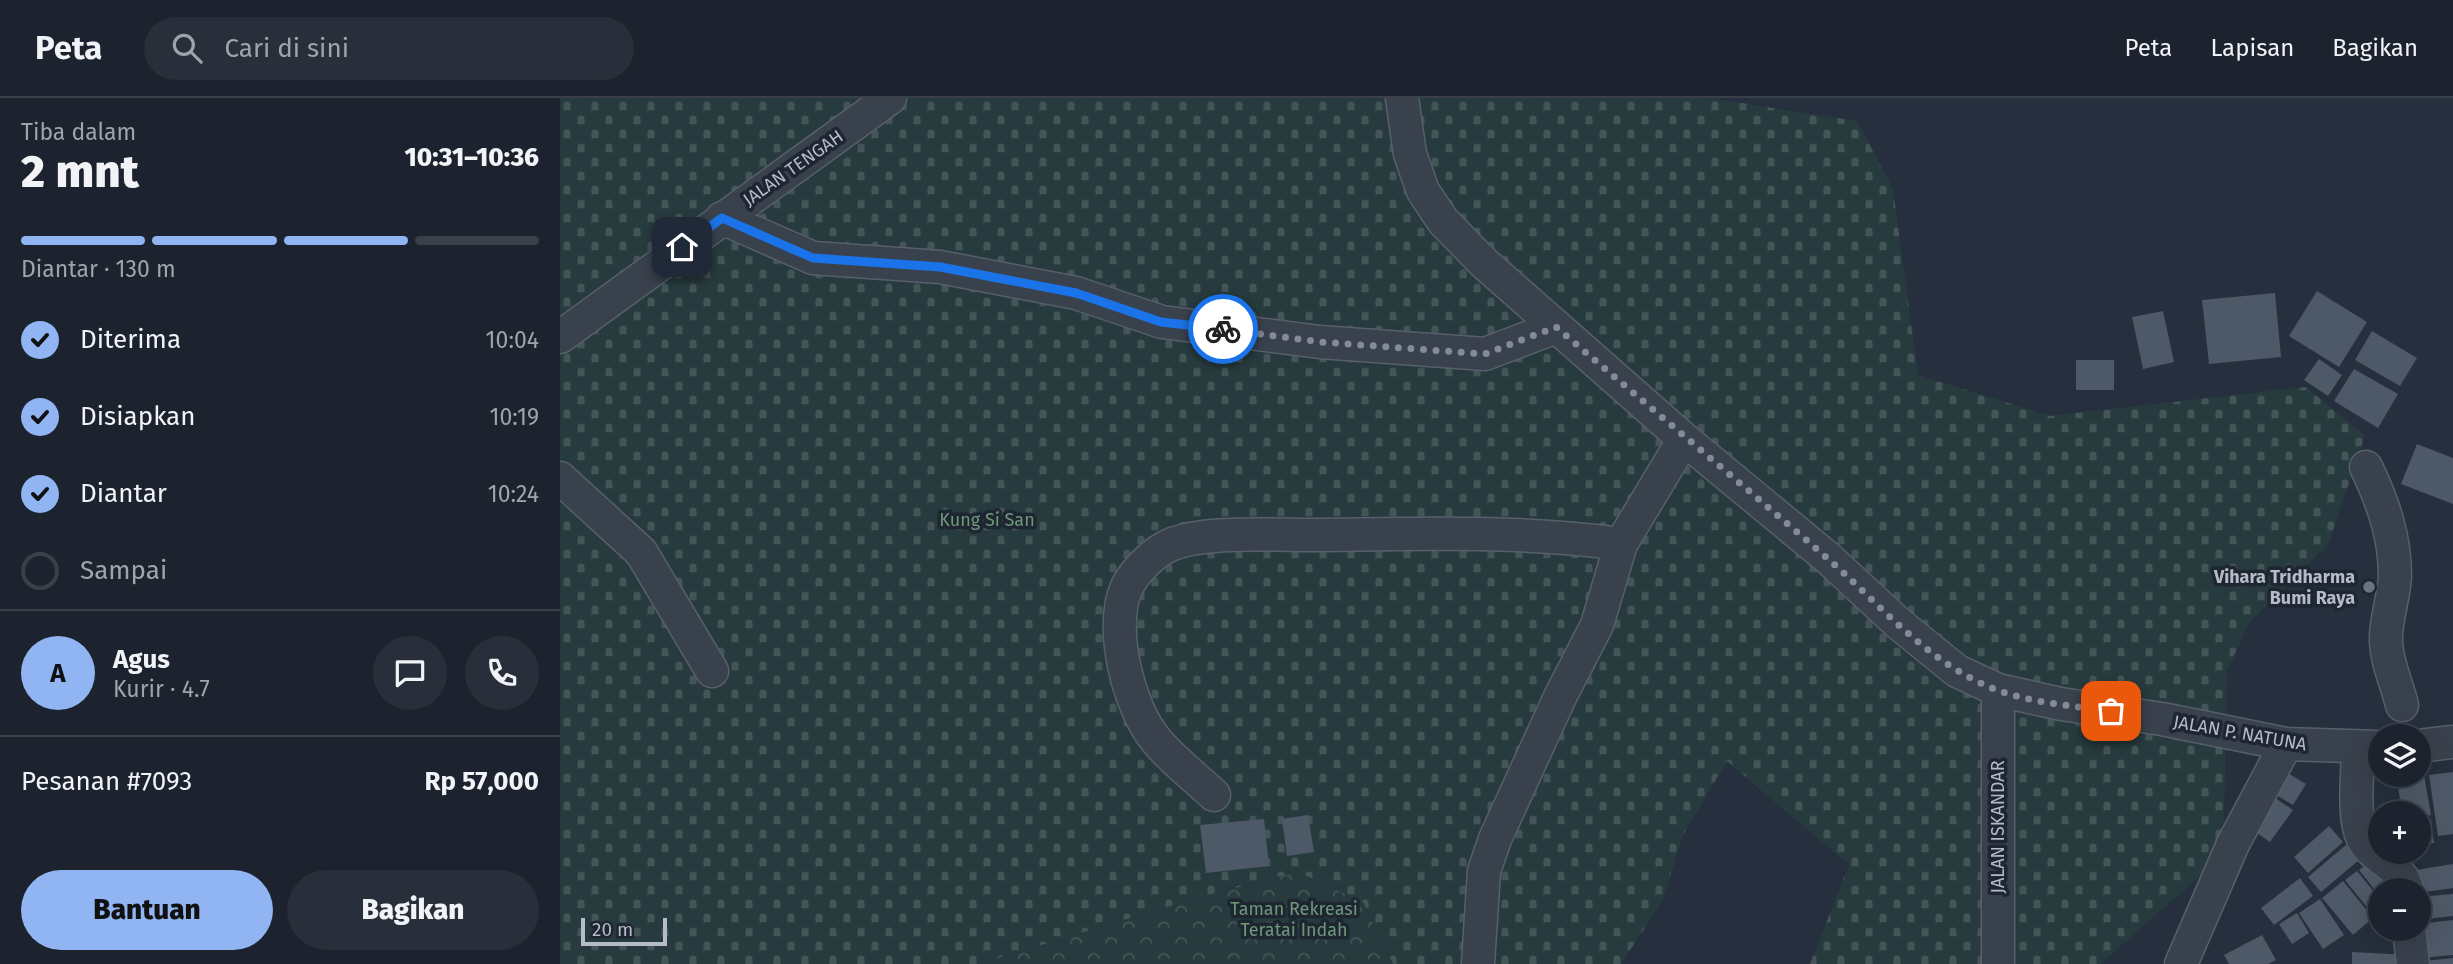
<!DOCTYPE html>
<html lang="id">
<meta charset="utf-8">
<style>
:root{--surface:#1c232e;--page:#292f3a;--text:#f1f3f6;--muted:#a0a4aa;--line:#3a404a;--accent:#90b5f2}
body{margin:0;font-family:"Fira Sans",sans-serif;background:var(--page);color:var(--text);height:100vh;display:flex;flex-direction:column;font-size:26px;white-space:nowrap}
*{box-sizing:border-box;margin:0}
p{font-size:23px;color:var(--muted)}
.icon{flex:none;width:38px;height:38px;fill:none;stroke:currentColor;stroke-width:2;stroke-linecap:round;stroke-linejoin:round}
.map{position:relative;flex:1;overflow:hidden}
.side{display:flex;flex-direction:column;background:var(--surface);width:560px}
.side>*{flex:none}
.tools{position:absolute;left:1808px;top:626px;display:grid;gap:14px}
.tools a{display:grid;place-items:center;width:63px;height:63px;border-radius:50%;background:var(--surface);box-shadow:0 7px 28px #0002,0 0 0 2px var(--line);font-size:35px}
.scale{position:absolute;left:21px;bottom:18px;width:86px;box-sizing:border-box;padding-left:7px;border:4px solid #b5bcc8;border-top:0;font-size:19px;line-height:24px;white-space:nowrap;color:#b5bcc8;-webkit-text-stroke:5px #1e2632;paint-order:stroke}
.pin{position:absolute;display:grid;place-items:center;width:60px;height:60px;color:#fff;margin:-30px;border-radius:14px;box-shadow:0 4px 10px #0006}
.courier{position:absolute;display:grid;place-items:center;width:70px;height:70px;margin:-35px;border:5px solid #1a73e8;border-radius:50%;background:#fff;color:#222;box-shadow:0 2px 9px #0007}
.headline em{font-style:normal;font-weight:800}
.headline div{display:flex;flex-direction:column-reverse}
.headline{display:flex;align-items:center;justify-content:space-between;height:119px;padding:0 21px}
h1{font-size:46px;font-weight:800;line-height:52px}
.bar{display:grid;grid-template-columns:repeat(4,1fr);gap:10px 7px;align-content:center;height:84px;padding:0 21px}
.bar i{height:9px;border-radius:5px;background:var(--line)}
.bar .selected{background:var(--accent)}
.bar p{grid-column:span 4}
.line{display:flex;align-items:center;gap:18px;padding:0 21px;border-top:2px solid var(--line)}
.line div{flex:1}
.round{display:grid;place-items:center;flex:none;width:74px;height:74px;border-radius:37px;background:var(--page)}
ol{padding:0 21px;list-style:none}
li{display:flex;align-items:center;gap:21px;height:77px}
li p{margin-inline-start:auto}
li .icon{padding:7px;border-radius:50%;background:var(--accent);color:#111;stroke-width:4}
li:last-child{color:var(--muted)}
li i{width:38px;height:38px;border:4px solid var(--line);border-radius:50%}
.cta{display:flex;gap:14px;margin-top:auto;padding:14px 21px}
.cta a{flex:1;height:80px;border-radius:42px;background:var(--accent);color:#111;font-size:28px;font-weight:800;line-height:80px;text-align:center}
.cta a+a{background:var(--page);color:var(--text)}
header{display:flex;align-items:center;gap:42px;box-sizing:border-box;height:98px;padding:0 35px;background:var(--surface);border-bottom:2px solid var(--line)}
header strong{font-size:33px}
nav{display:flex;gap:38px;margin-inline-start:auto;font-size:24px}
.search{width:490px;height:63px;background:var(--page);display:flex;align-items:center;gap:18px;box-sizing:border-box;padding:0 24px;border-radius:38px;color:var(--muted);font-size:26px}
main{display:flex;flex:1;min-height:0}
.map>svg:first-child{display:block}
.cemetery{fill:url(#cemetery-stones)}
.park{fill:url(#park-crowns)}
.building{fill:#4e5968}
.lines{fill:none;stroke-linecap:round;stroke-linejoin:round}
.minor-casing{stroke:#575f6b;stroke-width:35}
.minor{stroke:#39414d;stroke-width:32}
.done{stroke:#838b97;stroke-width:7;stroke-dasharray:0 12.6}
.route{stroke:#1a73e8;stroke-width:9}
.worship-dot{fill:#6b7280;stroke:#1e2632;stroke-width:2.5}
.labels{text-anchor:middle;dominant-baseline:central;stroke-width:7;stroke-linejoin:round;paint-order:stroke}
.street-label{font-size:18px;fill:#b5bcc8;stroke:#1e2632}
.park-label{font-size:18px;fill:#6e9878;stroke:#1e2632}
.poi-label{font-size:18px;font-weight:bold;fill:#b5bcc8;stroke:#1e2632;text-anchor:end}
</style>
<header>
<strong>Peta</strong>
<div class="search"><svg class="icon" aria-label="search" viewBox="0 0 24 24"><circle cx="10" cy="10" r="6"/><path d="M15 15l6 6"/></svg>Cari di sini</div>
<nav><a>Peta</a><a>Lapisan</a><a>Bagikan</a></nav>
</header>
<main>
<section class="side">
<div class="headline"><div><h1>2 mnt</h1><p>Tiba dalam</p></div><em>10:31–10:36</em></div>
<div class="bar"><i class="selected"></i><i class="selected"></i><i class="selected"></i><i></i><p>Diantar · 130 m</p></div>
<ol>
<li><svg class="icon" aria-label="check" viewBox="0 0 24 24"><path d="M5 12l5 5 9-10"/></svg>Diterima<p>10:04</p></li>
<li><svg class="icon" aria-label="check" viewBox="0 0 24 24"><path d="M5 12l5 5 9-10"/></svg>Disiapkan<p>10:19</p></li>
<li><svg class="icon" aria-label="check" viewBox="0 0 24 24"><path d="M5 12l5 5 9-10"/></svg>Diantar<p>10:24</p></li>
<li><i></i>Sampai</li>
</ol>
<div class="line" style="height:126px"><b class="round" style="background:var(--accent);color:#111">A</b><div><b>Agus</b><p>Kurir · 4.7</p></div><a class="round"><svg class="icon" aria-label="chat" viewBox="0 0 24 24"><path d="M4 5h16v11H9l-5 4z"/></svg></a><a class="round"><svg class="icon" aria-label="phone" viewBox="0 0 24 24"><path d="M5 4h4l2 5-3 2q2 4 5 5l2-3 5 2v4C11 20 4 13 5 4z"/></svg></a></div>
<div class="line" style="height:91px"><div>Pesanan #7093</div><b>Rp 57,000</b></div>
<div class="cta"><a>Bantuan</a><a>Bagikan</a></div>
</section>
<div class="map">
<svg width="1893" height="866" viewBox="0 0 1893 866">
<defs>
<pattern id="cemetery-stones" width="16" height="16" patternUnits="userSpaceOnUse" patternTransform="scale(1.75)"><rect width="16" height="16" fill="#273b3e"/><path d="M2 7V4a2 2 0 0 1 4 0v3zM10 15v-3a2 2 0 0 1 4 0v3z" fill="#445558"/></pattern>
<pattern id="park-crowns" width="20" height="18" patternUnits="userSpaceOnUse" patternTransform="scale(1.75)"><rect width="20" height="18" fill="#273b3e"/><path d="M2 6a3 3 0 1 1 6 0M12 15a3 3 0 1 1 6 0" fill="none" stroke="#445558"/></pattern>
</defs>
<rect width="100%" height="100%" fill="#252f3d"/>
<path class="cemetery" d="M0 0H1149L1297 23 1333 91 1358 277 1490 318 1746 289 1805 338 1768 447 1689 525 1667 573 1664 722 1649 770 1540 866H1250L1289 767 1167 663 1123 737 1102 804 1061 866H833L803 804 738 774 634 801 419 866H0Z"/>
<path class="park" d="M738 774 803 804 833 866H419L634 801Z"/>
<path class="building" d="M1757 193 1807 224 1779 269 1729 238Z
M1715 195 1721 259 1649 266 1642 202Z
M1603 213 1614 264 1583 271 1572 219Z
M1812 233 1857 260 1840 288 1795 262Z
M1759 261 1782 277 1768 298 1744 282Z
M1516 262H1554V292H1516Z
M1794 271 1838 296 1818 330 1774 303Z
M1857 346 1893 360V406L1841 386Z
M1726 674 1746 686 1733 707 1713 695Z
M1893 674V736L1878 738 1869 677Z
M1864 677 1871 717 1858 719V716H1842L1837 681Z
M1709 696 1733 712 1710 744 1687 728Z
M748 717 754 754 727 758 722 721Z
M704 721 709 768 646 775 640 727Z
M1871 721 1874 745 1858 747V722Z
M1769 728 1783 744 1748 775 1734 759Z
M1786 747 1799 762 1761 794 1748 779Z
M1813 760 1829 780 1815 792 1799 772Z
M1893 766V790L1858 795 1850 773Z
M1797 773 1820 801V813L1814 818 1785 782Z
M1740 780 1753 798 1714 827 1701 810Z
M1831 781 1841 793H1820V798L1817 794Z
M1783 783 1813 820 1793 837 1762 800Z
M1893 796V818L1858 822V799Z
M1760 801 1784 837 1763 851 1739 815Z
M1737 815 1749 835 1732 846 1719 826Z
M1893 822V857L1860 860 1858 826Z
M1702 837 1716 862 1708 866H1669L1664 857Z
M1792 854 1850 857V866H1792Z
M1893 860V866H1856V864Z"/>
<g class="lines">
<g class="minor-casing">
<path id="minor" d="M842 0 850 56 863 93 883 123 923 164 1124 341 1268 460 1338 525 1397 573 1438 592 1501 606 1602 621 1726 646 1820 649
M162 120 253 160 380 169 516 195 602 224 760 244 925 256 996 229
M0 239 330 0
M1806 369C1823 404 1835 439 1835 478 1834 500 1825 522 1826 544 1827 566 1837 586 1842 607
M0 380 81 454 152 573
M1438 592V866
M1858 648 1893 644
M1798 649C1798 674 1792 720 1803 741 1813 762 1844 767 1847 793
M654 697C635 679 612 662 596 642 569 610 549 531 566 491 573 475 591 457 606 449 637 432 716 437 753 437 856 436 959 432 1061 446
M1849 831 1853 866
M918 866 924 773 935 741 1000 599 1037 527 1061 446 1124 341
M1621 866 1673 746 1726 646"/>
</g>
<use href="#minor" class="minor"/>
</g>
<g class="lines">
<path class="done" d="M663 231 761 244 925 256 996 229C1086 306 1177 382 1266 459 1319 505 1369 567 1437 592 1472 605 1514 608 1551 613"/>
<path class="route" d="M122 149 162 120 253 160 380 169 516 195 601 224 663 231"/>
</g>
<circle class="worship-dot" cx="1809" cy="489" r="7"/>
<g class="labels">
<g class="street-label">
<text transform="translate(233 70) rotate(-35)">JALAN TENGAH</text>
<text transform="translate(1680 635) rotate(10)">JALAN P. NATUNA</text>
<text transform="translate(1438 729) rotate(-90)">JALAN ISKANDAR</text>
</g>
<g class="park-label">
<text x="427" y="422">Kung Si San</text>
<text x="734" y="811">Taman Rekreasi<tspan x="734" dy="21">Teratai Indah</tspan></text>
</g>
<g class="poi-label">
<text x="1795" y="479">Vihara Tridharma<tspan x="1795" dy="21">Bumi Raya</tspan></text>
</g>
</g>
</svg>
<div class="tools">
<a><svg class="icon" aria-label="layers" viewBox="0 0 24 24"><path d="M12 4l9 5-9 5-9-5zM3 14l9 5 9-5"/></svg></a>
<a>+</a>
<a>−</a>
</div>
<div class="scale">20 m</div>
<div class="pin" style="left:1551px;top:613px;background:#ea580c"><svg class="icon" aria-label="bag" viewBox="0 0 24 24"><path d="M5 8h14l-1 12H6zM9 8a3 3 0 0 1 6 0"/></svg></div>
<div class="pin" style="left:122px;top:149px;background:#1f2937"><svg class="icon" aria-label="home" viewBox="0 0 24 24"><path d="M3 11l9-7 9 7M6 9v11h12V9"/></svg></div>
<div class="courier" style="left:663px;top:231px"><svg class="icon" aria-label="bike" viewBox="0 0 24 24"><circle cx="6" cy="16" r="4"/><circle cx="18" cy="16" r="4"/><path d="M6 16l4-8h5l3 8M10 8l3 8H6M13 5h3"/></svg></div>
</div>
</main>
